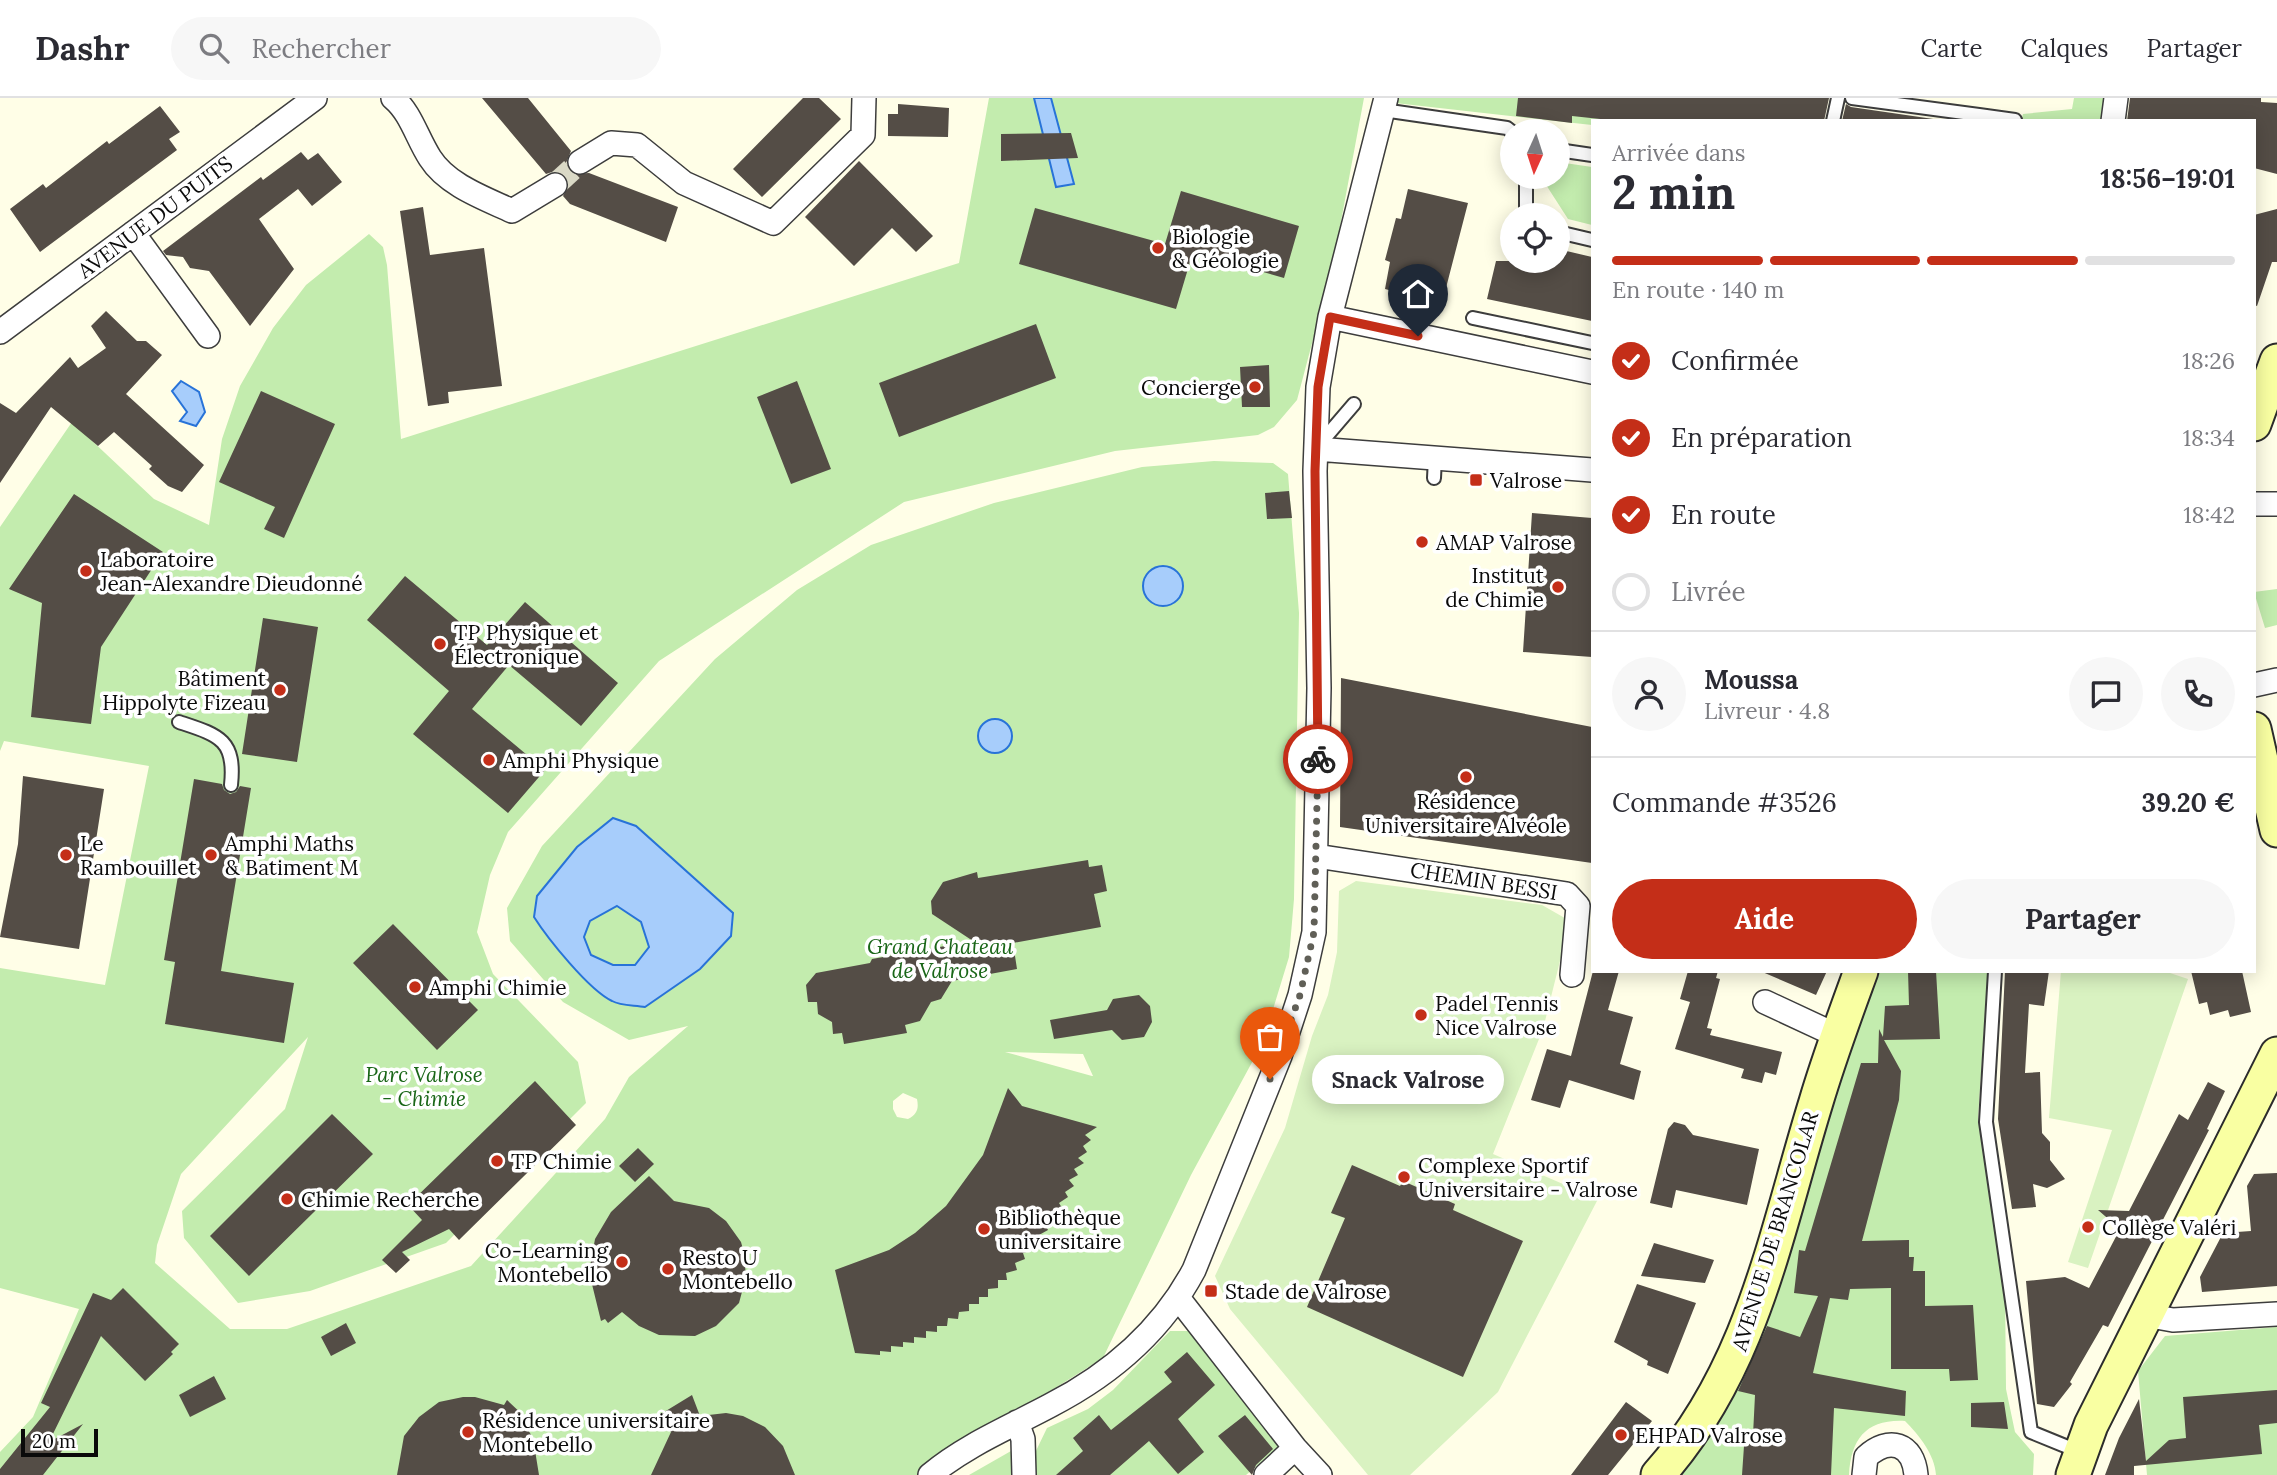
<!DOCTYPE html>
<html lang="fr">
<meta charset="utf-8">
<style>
:root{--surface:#fff;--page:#f7f7f7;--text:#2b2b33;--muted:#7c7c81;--line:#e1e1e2;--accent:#c42e18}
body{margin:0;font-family:Lora,serif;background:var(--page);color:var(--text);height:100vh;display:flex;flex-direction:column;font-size:26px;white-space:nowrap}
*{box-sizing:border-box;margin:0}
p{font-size:23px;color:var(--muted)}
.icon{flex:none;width:38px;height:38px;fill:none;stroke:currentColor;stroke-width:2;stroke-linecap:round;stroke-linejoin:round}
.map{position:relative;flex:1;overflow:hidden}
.side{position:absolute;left:1591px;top:21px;width:665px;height:854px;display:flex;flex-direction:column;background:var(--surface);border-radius:0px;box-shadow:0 4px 18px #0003}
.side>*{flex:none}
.needle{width:46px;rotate:183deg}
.tools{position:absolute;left:1500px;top:21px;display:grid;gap:14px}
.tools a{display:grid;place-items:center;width:70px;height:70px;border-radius:50%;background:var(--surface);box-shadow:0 4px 18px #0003;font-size:35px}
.scale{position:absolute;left:21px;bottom:18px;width:77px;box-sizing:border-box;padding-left:7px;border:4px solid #0a0a0a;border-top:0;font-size:19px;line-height:24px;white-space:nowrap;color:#0a0a0a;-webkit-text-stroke:5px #fff;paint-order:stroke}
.pin{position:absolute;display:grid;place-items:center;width:60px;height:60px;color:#fff;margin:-72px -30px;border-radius:50% 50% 50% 0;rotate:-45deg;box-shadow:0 0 7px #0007}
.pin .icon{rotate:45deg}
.courier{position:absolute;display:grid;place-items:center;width:70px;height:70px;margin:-35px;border:5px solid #c42e18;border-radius:50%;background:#fff;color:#222;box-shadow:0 2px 9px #0007}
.bubble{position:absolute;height:49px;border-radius:24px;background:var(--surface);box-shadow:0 4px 18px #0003;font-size:23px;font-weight:700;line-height:49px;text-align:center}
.overview em{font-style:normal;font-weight:700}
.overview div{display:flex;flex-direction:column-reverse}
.overview{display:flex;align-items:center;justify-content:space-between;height:119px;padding:0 21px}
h1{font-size:46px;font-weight:700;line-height:52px}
.bar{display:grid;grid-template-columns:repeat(4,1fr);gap:10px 7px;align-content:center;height:84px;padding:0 21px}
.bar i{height:9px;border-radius:5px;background:var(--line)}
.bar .on{background:var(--accent)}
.bar p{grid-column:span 4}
.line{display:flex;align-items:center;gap:18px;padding:0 21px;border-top:2px solid var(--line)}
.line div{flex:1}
.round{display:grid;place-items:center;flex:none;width:74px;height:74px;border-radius:37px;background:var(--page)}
ol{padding:0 21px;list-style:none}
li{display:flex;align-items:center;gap:21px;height:77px}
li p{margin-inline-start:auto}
li .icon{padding:7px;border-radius:50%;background:var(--accent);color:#fff;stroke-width:4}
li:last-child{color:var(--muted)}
li i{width:38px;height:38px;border:4px solid var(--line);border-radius:50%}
.button{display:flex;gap:14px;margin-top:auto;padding:14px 21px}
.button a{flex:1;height:80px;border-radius:42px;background:var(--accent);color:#fff;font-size:28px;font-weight:700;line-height:80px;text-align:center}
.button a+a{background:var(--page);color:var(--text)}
header{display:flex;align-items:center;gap:42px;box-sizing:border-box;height:98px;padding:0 35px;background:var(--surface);border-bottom:2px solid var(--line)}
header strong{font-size:33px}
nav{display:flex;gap:38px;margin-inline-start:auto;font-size:24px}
.search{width:490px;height:63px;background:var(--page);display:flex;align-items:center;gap:18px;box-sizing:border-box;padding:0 24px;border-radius:38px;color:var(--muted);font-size:26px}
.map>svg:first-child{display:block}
.green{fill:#c3ecae;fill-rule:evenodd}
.pitch{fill:#d9f2c1}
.water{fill:#a7cdfb;stroke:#2873d8;stroke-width:2;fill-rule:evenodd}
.building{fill:#544d46}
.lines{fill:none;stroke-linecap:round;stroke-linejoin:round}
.street-tunnel{stroke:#dad9c6;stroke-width:23;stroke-dasharray:23 11;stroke-linecap:butt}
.lane-casing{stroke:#3d3d3d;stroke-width:16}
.street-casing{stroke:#3d3d3d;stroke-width:26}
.secondary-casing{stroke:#2c2c2c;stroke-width:37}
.lane{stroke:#fff;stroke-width:12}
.street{stroke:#fff;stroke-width:23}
.secondary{stroke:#f9ffa2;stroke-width:33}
.done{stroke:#605f57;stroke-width:7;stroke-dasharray:0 12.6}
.route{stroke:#c42e18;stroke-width:9}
.poi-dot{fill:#c42e18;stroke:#fff;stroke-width:2.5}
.labels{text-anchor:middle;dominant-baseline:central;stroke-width:7;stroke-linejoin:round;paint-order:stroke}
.street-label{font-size:21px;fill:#0a0a0a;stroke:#fff}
.poi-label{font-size:21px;fill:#0a0a0a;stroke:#fff;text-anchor:start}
.park-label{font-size:21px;font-style:italic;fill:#196617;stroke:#fff}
</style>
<header>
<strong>Dashr</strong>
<div class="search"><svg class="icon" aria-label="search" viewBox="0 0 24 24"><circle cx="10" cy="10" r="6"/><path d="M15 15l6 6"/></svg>Rechercher</div>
<nav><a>Carte</a><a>Calques</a><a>Partager</a></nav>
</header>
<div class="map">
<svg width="2277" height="1377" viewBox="0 0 2277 1377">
<rect width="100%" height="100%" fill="#fffee7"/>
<path class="green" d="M989 0H1364L1333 166 1297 302 1274 329 1258 337 1115 353 904 404 659 563 508 734 490 777 477 834 493 876 578 964 586 1005 446 1145 310 1193 238 1205 184 1140 182 1113 285 1011 308 939 181 1076 157 1147 155 1165 230 1231H287L471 1168 605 1021 629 979 688 928 629 942 563 904 510 843 507 810 542 748 715 561 797 492 871 447 994 405 1142 369 1214 363 1273 365 1288 376 1299 515 1294 801 1289 859 1263 944 1191 1077 1103 1260 929 1369 921 1377H0V1354L33 1319 79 1211 0 1190V870L105 887 149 668 4 643 0 653V429L72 324 154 401 209 427 222 341 240 288 273 230 306 187 369 136 383 149 387 167 401 341 959 165ZM1005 954 1083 956 1093 978H1092ZM903 995 917 1001C919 1011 917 1016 908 1021L897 1019 893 1011V1003Z
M1396 0H1789L1786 23H1592V27L1395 5Z
M2074 0H2108L2105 23H2021L2023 16 2072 11Z
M1558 64 1592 69V127L1568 121 1541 79H1558Z
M2277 491V527L2265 530 2254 494Z
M1880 873H1988L1978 1020 2005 1190 2006 1291 2015 1334 2034 1356 2033 1377H1936C1935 1357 1919 1337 1905 1323 1867 1321 1851 1340 1849 1377H1681L1736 1292 1763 1227 1810 1087 1834 994Z
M2277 1229V1377H2147L2138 1273 2165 1238Z
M1170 1233H1190L1279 1342 1278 1350 1246 1377H1032L1034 1357 1047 1330 1088 1311 1113 1292Z
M1011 1353 1017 1357 1014 1377H969Z"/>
<path class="pitch" d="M1356 783 1542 807 1570 823 1543 931 1493 1056 1598 1101 1498 1294 1410 1377H1368L1230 1211 1215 1178 1285 1030 1312 938 1328 897 1337 854 1339 793Z
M2061 873H2164L2188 881 2088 1170 2068 1164 2112 1032 2049 1020Z"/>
<path class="water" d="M1034 0H1051L1074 86 1056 89Z
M181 283 199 294 205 314 196 328 180 323 187 314 172 293Z
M1143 488a20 20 0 1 1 40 0a20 20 0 1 1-40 0Z
M978 638a17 17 0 1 1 34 0a17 17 0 1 1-34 0Z
M613 720 636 728 733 815 731 838 700 871 645 909C635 907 621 908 612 903 589 892 548 841 534 819L537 798 577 749ZM617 808 641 824 649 849 635 867H613L591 857 584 839 590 823Z"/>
<path class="building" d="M482 0H528L571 53 566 65 573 76 589 75 678 109 666 144 570 106 563 98 569 87 567 79 555 73 546 76Z
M803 0H819L841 21 762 99 733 71Z
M1518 0H1829L1824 23H1619L1572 18V25L1516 18Z
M2261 0V4L2277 5V76L2254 70V23H2127L2130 0Z
M898 6 949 10 948 39 888 38V16H898Z
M1846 6 1851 9 1947 23H1842Z
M160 8 180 34 169 41 177 52 40 154 10 111 43 86 46 90 107 43 109 46Z
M1071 35 1078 60 1001 63V36Z
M301 54 308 62 318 55 342 84 312 108 298 91 259 121 294 171 250 228 209 173 190 170 183 159 166 157 163 153 261 79 263 82Z
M859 63 933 138 916 154 892 130 854 168 805 119Z
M1408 91 1468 105 1440 213 1399 201 1400 195 1385 191 1390 164 1385 162 1396 120 1401 121Z
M1181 93 1299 128 1284 180 1193 154 1176 211 1019 166 1035 110 1165 146Z
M423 109 430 157 484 150 502 288 448 294 449 305 428 308 400 113Z
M2277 111V164H2272L2257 208 2254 207V117Z
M1558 151 1592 159V223L1487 201 1496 163H1558Z
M106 213 137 243H146L162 257 126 296 204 367 182 394 168 388 149 371 152 368 114 334 98 348 51 309 0 385V305L16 315 70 259 78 270 106 250 91 228Z
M1036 226 1056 280 899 339 879 285Z
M1269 267 1270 309H1242L1240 269Z
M797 283 831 371 791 386 757 299Z
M261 293 335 326 284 440 264 431 275 409 219 384Z
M1289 393 1292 420 1267 421 1265 395Z
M74 396 163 454 101 549 91 626 31 619 42 505 9 491Z
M1532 415 1592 420V559L1523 554Z
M405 478 487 547 525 504 618 585 581 628 509 567 472 611 545 672 508 715 413 636 449 593 367 522Z
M263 520 318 529 297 664 242 656Z
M1341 580 1592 629V765L1340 729Z
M23 678 104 691 79 851 0 839 18 746Z
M194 681 222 686 224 692 230 696 236 694 240 688 251 690 221 873 294 885 284 945 165 926 175 864 164 862Z
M1088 762 1089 769 1102 767 1107 793 1094 796 1101 829 1013 845 1017 871 952 883 941 901 931 904 920 923 905 927 907 935 844 946 842 935 833 936 832 924 818 916 817 904H808L806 887 816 875 870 865 872 861 973 843 932 816 931 803 943 784 977 774 978 780Z
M393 826 478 912 437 952 353 865Z
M1593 873H1619L1608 912 1633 919 1620 966 1641 973 1634 1002 1569 982 1560 1010 1531 1002 1547 951 1571 958Z
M1688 873H1718L1716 880 1720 881 1707 930 1712 931 1710 937 1782 954 1776 977 1765 974 1762 985 1741 980 1744 971 1675 951 1690 904 1680 901Z
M1760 873H1827L1816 897Z
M1908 873H1936L1940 941 1884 942 1901 973 1899 1002 1862 1143 1909 1142V1159H1914L1913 1173H1925V1208L1973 1207 1978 1282 1950 1283 1949 1271H1891V1190L1850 1191 1848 1202 1830 1200 1813 1275 1906 1293 1905 1318 1834 1310 1831 1377H1742L1744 1348 1753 1337 1755 1297 1738 1293 1767 1228 1800 1239 1818 1198 1794 1195 1799 1152 1805 1153 1861 965H1878L1879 931 1883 939 1885 908 1909 907Z
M2005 873H2049L2044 908 2029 906 2025 975 2040 974 2042 1035 2050 1044V1062L2065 1081 2047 1090 2033 1086 2036 1109 2012 1111 1998 1021Z
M2191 873H2242L2251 914 2230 919 2228 912 2210 917 2207 904 2199 906Z
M1139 897 1150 908 1152 924 1144 939 1122 942 1112 932 1054 941 1050 922 1107 912 1113 901Z
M535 983 576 1027 459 1142 449 1131 402 1154 410 1162 396 1175 382 1162 422 1122 408 1107Z
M2208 984 2225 993 2207 1031 2209 1032 2108 1229 2103 1227 2070 1284 2072 1286 2054 1309 2037 1306 2026 1183 2065 1179 2089 1190 2120 1131 2098 1112 2129 1113 2179 1016 2188 1022Z
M1008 990 1022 1008 1097 1029 1085 1037 1091 1042 1083 1048 1087 1054 1078 1060 1084 1065 1074 1071 1078 1077 1069 1082 1074 1088 1065 1094 1068 1099 1059 1105 1062 1110 1052 1115 1054 1122 1045 1126 1048 1132 1039 1137 1041 1142 1031 1147 1033 1152 1023 1155 1025 1161 1015 1165 1017 1172 1006 1175 1007 1182H998V1190L988 1191V1199H979V1206H969V1213L959 1214 958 1221 948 1220 947 1228H937V1234L926 1233V1240L914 1239V1245L903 1244V1249L891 1248V1254L880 1253V1257L855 1255 835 1172 889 1152 915 1135 946 1108 983 1057Z
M332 1016 373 1056 249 1178 210 1138Z
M1674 1024 1685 1027 1693 1037 1759 1051 1747 1107 1676 1092 1672 1110 1650 1105 1668 1031Z
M638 1050 654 1066 635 1084 619 1068Z
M1352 1067 1400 1088 1403 1083 1455 1106 1453 1112 1523 1143 1463 1279 1307 1209 1345 1120 1331 1115Z
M2277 1075V1188L2202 1194 2200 1179 2223 1135 2251 1133 2247 1088 2254 1076Z
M649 1078 674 1103 709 1110 726 1123 741 1144 744 1155 746 1179 739 1205 716 1228 695 1238 659 1237 639 1228 622 1214 608 1225 605 1221 601 1223 589 1174 595 1141 611 1114Z
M1654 1145 1714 1162 1705 1185 1641 1178Z
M1637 1186 1696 1205 1668 1276 1647 1267 1648 1263 1614 1244Z
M123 1190 179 1246 171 1254 173 1256 145 1283 101 1238 49 1344 83 1326 43 1377H0V1371L50 1309 41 1305 93 1195 111 1202Z
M346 1225 356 1245 331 1258 321 1239Z
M1187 1254 1215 1287 1178 1321 1204 1354 1178 1376 1149 1343 1110 1377H1056L1083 1353 1073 1340 1099 1317 1111 1332 1172 1284 1164 1274Z
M214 1278 226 1301 190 1319 179 1297Z
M2277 1292V1325L2259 1327 2262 1356 2134 1368V1377H2105L2119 1340 2139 1301 2146 1363 2169 1342 2186 1340 2183 1299Z
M692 1297 700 1318 726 1315 743 1318 765 1329 783 1348 795 1377H651L671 1334 656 1319Z
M463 1299H475L504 1307 507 1302 525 1319 522 1322 533 1340 539 1377H397L404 1338 419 1319 439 1304Z
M1626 1304 1652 1323 1608 1377H1571Z
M2004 1304 2008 1331 1971 1329V1305Z
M1245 1317 1273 1351 1256 1367 1252 1377 1218 1338Z"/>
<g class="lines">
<path class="street-tunnel" d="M555 87 580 64"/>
<g class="lane-casing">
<path id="lane" d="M1852 0 1979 17V23
M1383 12 1507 30 1512 34
M1979 17 2015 22
M1833 23 1838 0
M1558 52 1592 57
M1526 79V111L1531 117
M1558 134 1592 142
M1473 220 1592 245
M1318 348 1354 306
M1434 380 1435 360
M179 624C218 637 236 641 231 687
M1995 873 1986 1024 2031 1334 2080 1354"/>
</g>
<g class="street-casing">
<path id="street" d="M393 0C411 15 417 40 430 60 447 87 484 100 512 113L555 87
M2113 23 2116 0
M580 64 611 45 637 47 684 85 773 125 863 37 864 0
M133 135 208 238
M1330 219 1592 274
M0 234 315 0
M1316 351 1592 372
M2254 406H2277
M2254 587 2277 582
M1316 758 1567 796 1578 808 1572 877
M1765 904 1838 938
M1179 1201 1295 1350 1320 1377
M2145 1217 2173 1222 2277 1216
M1017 1324 1023 1341 1024 1377
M930 1377C966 1347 1010 1329 1051 1307 1111 1276 1162 1232 1194 1172L1280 958 1300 897 1314 834 1319 590 1315 373 1318 289 1330 219 1386 0
M1266 1377 1295 1350
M1864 1377 1866 1359C1889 1338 1913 1345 1916 1377"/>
</g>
<g class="secondary-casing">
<path id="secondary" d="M2254 326 2277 263
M2254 631 2277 732
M1658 1377C1753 1270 1775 1137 1816 1004 1829 960 1845 917 1861 873
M2073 1377 2091 1327 2277 956"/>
</g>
<use href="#lane" class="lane"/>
<use href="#street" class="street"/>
<use href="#secondary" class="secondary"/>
</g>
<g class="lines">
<path class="done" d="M1270 981 1300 897 1314 834 1318 661"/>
<path class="route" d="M1318 661 1315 373 1318 289 1330 219 1418 238"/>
</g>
<g class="poi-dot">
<circle cx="1158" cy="150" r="7"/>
<circle cx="1255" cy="289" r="7"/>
<rect x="1469" y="375" width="14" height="14" rx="3.5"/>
<circle cx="1422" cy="444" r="7"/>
<circle cx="86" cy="473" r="7"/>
<circle cx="1558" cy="489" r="7"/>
<circle cx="440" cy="546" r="7"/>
<circle cx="280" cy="592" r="7"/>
<circle cx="489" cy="662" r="7"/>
<circle cx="1466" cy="679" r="7"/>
<circle cx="66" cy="757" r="7"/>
<circle cx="211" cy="757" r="7"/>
<circle cx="415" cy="889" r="7"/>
<circle cx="1421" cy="917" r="7"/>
<circle cx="497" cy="1063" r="7"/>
<circle cx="1404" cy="1079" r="7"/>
<circle cx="287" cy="1101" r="7"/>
<circle cx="2088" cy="1129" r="7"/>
<circle cx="984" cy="1131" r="7"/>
<circle cx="622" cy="1164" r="7"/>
<circle cx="668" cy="1171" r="7"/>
<rect x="1204" y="1186" width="14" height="14" rx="3.5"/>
<circle cx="468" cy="1334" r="7"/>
<circle cx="1621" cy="1337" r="7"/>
</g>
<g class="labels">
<g class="street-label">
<text transform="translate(155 119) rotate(-37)">AVENUE DU PUITS</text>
<text transform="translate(1484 783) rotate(9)">CHEMIN BESSI</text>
<text transform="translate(1775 1133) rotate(-73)">AVENUE DE BRANCOLAR</text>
</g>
<g class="poi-label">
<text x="1172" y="138">Biologie<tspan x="1172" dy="24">&amp; Géologie</tspan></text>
<text x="1241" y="289" text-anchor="end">Concierge</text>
<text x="1490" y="382">Valrose</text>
<text x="1436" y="444">AMAP Valrose</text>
<text x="100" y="461">Laboratoire<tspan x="100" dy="24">Jean-Alexandre Dieudonné</tspan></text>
<text x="1544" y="477" text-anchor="end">Institut<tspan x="1544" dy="24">de Chimie</tspan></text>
<text x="454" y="534">TP Physique et<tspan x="454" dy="24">Électronique</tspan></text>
<text x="266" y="580" text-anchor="end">Bâtiment<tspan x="266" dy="24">Hippolyte Fizeau</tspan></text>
<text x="503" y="662">Amphi Physique</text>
<text x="1466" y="703" text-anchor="middle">Résidence<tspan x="1466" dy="24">Universitaire Alvéole</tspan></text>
<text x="80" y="745">Le<tspan x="80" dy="24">Rambouillet</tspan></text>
<text x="225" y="745">Amphi Maths<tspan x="225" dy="24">&amp; Batiment M</tspan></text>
<text x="429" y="889">Amphi Chimie</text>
<text x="1435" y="905">Padel Tennis<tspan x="1435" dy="24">Nice Valrose</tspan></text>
<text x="511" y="1063">TP Chimie</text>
<text x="1418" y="1067">Complexe Sportif<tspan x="1418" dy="24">Universitaire - Valrose</tspan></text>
<text x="301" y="1101">Chimie Recherche</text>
<text x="998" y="1119">Bibliothèque<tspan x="998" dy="24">universitaire</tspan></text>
<text x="2102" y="1129">Collège Valéri</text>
<text x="608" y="1152" text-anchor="end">Co-Learning<tspan x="608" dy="24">Montebello</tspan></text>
<text x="682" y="1159">Resto U<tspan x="682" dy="24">Montebello</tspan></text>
<text x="1225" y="1193">Stade de Valrose</text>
<text x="482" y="1322">Résidence universitaire<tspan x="482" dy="24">Montebello</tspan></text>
<text x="1635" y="1337">EHPAD Valrose</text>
</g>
<g class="park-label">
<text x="940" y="848">Grand Chateau<tspan x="940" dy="24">de Valrose</tspan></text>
<text x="424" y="976">Parc Valrose<tspan x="424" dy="24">- Chimie</tspan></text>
</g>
</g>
</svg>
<div class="tools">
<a><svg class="needle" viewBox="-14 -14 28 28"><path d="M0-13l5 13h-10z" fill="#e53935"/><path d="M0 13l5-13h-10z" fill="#7c7c81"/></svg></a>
<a><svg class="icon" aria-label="locate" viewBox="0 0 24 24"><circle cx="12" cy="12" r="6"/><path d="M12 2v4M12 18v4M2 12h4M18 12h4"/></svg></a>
</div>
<div class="scale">20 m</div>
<div class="pin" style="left:1270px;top:981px;background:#ea580c"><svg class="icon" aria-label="bag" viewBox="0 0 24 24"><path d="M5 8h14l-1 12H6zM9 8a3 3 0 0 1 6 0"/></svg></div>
<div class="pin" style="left:1418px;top:238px;background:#1f2937"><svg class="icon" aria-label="home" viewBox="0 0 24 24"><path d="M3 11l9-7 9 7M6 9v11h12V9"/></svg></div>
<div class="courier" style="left:1318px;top:661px"><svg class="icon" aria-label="bike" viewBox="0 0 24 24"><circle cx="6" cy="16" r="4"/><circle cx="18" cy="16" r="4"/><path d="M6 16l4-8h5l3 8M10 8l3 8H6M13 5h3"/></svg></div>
<div class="bubble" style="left:1312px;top:957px;width:192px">Snack Valrose</div>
<section class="side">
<div class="overview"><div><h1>2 min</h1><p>Arrivée dans</p></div><em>18:56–19:01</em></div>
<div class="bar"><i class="on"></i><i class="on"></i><i class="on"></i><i></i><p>En route · 140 m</p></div>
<ol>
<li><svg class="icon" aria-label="check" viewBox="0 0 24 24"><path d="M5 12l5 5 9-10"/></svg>Confirmée<p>18:26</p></li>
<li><svg class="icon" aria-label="check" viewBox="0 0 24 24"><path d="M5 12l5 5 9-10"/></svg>En préparation<p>18:34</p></li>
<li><svg class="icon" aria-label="check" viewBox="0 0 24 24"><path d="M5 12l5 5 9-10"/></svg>En route<p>18:42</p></li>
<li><i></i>Livrée</li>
</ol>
<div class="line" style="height:126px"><a class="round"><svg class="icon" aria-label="person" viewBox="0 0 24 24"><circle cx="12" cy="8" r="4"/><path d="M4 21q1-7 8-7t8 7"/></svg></a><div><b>Moussa</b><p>Livreur · 4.8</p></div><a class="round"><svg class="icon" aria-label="chat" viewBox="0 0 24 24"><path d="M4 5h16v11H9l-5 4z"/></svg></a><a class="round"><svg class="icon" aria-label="phone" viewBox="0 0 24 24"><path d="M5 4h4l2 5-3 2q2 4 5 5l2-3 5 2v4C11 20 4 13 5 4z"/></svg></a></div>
<div class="line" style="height:91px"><div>Commande #3526</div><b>39.20 €</b></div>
<div class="button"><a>Aide</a><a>Partager</a></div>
</section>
</div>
